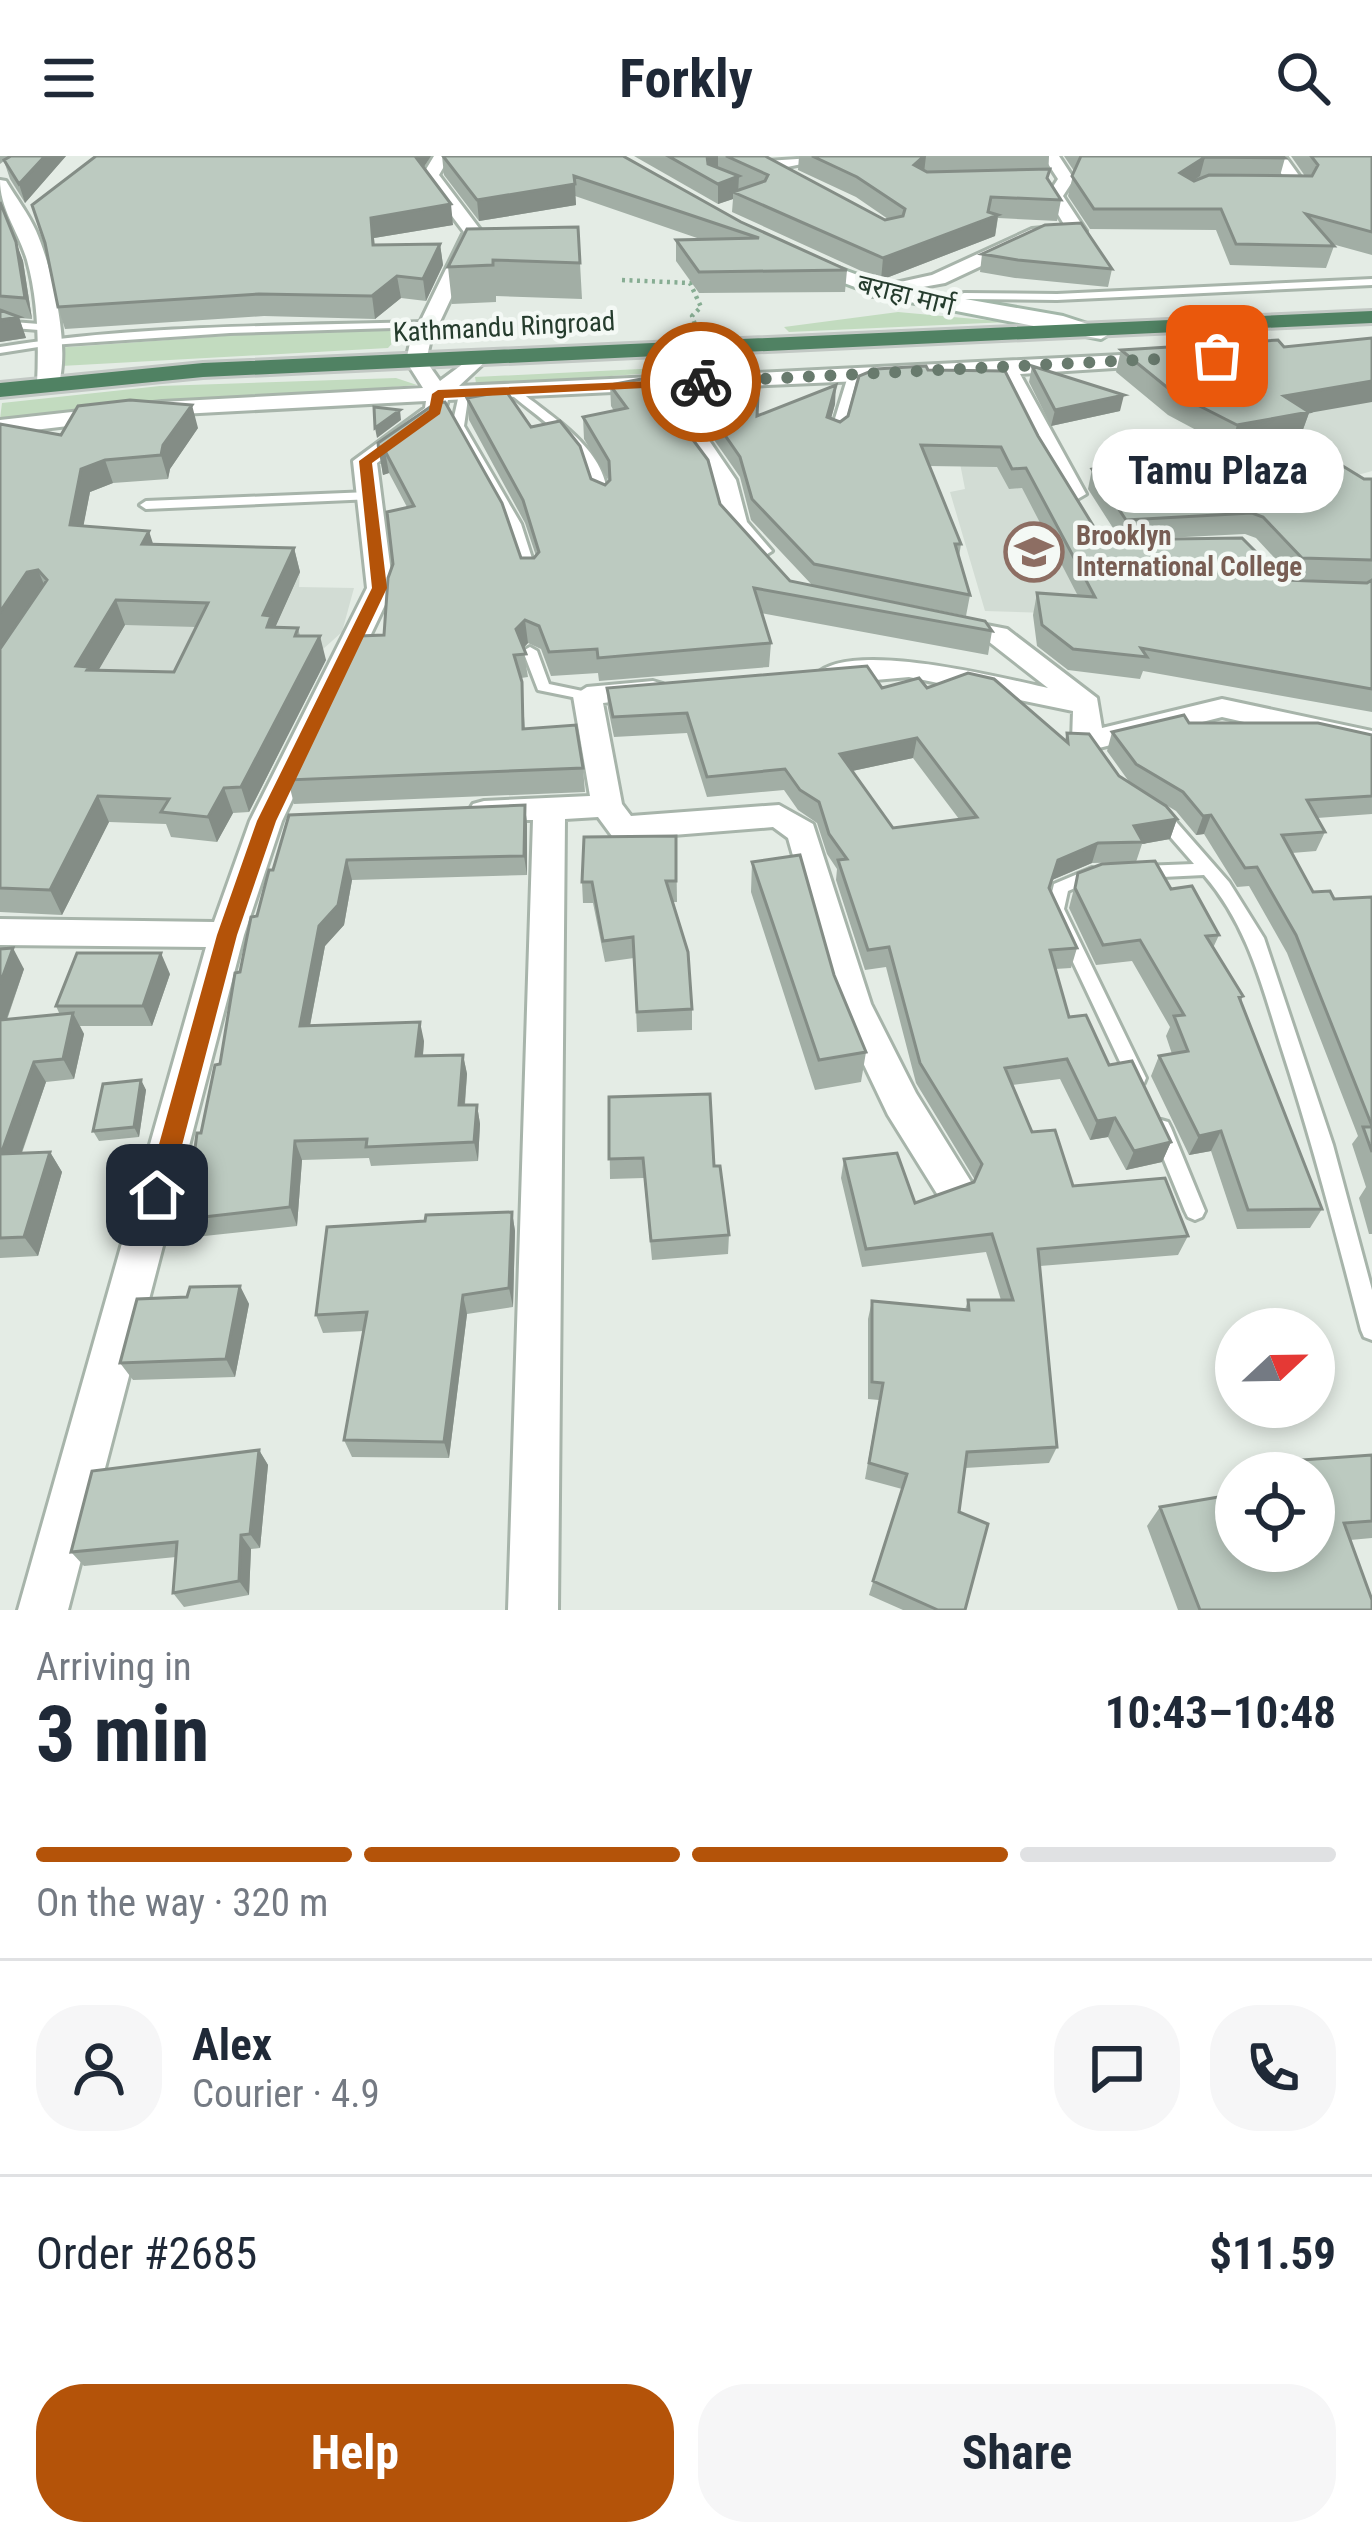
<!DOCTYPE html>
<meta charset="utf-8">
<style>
:root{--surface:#fff;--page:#f6f6f7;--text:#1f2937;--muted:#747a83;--line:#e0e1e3;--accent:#b45309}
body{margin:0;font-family:"Roboto Condensed","Noto Sans Devanagari",sans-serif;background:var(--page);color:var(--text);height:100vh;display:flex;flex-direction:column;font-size:45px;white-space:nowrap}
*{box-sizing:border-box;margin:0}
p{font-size:39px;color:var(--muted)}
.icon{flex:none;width:66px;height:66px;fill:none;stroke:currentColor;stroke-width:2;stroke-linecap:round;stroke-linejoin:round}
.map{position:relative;height:1454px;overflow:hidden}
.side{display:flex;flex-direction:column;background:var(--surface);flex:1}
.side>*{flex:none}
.needle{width:78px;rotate:68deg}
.buttons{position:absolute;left:1215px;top:1152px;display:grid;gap:24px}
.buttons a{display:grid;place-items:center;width:120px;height:120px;border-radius:50%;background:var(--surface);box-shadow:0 6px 18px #0003;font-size:60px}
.pin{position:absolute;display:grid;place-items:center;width:102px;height:102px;color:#fff;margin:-51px;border-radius:24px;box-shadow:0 6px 18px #0006}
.courier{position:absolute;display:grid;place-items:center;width:120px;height:120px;margin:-60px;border:9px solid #b45309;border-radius:50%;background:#fff;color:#222;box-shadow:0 3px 15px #0007}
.bubble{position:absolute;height:84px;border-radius:42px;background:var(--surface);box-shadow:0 6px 18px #0003;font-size:39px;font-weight:700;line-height:84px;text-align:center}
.headline em{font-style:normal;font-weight:700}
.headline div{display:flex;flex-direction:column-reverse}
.headline{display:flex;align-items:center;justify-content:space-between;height:204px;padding:0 36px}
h1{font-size:78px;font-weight:700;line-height:90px}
.bar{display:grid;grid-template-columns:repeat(4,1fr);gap:18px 12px;align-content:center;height:144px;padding:0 36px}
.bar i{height:15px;border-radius:9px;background:var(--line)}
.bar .current{background:var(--accent)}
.bar p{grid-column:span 4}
.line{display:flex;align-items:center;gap:30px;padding:0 36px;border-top:3px solid var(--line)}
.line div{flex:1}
.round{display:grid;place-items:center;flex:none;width:126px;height:126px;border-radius:48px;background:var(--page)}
.action{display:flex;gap:24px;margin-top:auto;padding:24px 36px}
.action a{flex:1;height:138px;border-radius:48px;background:var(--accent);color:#fff;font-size:48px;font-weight:700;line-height:138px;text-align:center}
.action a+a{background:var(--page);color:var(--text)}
header{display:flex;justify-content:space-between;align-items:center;height:156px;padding:0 36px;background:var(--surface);font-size:54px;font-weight:700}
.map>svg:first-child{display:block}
.built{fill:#d2dcd4}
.green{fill:#c2dbbf}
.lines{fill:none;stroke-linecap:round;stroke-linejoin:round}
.service-casing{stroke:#a7b4aa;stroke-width:6}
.minor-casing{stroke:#a7b4aa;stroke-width:6}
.tertiary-casing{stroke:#a7b4aa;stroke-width:6}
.secondary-casing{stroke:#a3b7a9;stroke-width:6}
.trunk-casing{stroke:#c2c8c4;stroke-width:6}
.path{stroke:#87ad93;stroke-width:4.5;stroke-dasharray:3 4.5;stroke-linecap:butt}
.service{fill:#fff;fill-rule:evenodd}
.minor{fill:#fff;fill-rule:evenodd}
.tertiary{fill:#fff;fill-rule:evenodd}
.secondary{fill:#fff;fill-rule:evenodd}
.trunk{fill:#508263;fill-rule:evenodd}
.wall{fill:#a2aea5;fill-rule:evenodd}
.shaded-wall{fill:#848d86}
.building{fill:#bccac0;stroke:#848d86;stroke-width:3;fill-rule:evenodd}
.route{fill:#b45309}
.done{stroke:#687a6d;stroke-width:12;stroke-dasharray:0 21.6}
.labels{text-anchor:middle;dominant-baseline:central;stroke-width:9;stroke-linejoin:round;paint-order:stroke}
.far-street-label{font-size:27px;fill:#253c2d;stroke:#f4f9f5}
.far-education-label{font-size:27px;font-weight:bold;fill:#785e54;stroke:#f4f9f5;text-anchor:start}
</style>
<header><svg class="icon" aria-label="menu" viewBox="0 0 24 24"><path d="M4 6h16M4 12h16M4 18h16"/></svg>Forkly<svg class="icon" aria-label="search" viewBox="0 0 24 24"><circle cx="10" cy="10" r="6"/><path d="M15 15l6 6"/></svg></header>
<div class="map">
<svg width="1372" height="1454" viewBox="0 0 1372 1454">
<rect width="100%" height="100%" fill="#e4ece5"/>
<path class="built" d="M1372 208V315L1326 328 1277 286 1318 243Z
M945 230 1049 304 1113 459 985 455 950 336 965 333Z
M86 393 300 416 299 431 354 432 342 476 312 503 297 542 0 526Z"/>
<path class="green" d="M898 156 1008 166 789 176 784 171Z
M380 169 406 172 388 192 61 210 55 192Z
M661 212 666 216 486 229 476 227 475 221Z
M396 222 417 229 0 263 2 247 160 230Z"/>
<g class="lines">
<g class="service-casing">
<path id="service" d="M1372 123V129L1057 144 965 143 940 152 935 149 964 137 1057 138Z
M0 165 52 169 57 172 52 175 0 171Z
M422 166 427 169 426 171 230 177 51 189 0 197V191C139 169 282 170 422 166Z
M848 220 857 222 842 279 836 282 830 279Z
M509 233H517C551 261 612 296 607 347L597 344C591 294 545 267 509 237Z
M460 234 469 236 464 270 521 368 537 418 536 421H526L525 418 509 368 452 270Z
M369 336 373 337V343L146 353 140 349 146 345Z
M530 491 537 495 549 528 592 537 594 540 592 543 587 544 538 534 523 495Z
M1159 652 1165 653 1229 726 1264 782 1333 989 1372 1134V1184L1364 1181 1361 1174C1336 1077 1311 982 1280 887 1261 826 1247 769 1204 719L1142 722 1134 716 1142 710 1194 708 1153 661 1151 657 1153 653Z
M1092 712 1100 718 1098 722 1068 735 1064 753 1146 922 1144 927 1137 930 1130 927 1048 753 1054 728Z
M1161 964 1168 966 1171 972 1205 1055 1202 1061 1195 1064 1188 1061 1185 1055 1151 972 1154 966Z"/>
</g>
<g class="minor-casing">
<path id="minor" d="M434 0H450L439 19 482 76 430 187 426 205 440 225 479 196 489 202 459 230 674 220 670 192 680 186 690 192 695 220 1161 197 1171 203 1161 209 1020 218 1086 338 1074 345 1062 338 999 219 698 232 706 280 736 324 747 366 772 395 759 403 750 400 723 368 712 324 684 280 676 233 448 244 443 260 377 307 393 432 282 665 244 779 68 1454H18L206 791 0 789V763L214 766 250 665 367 432 353 305 425 252 426 245 162 259 0 278V264L162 246 423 232 406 205 410 187 464 76 422 20Z
M696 0 767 5 842 0 767 15Z
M1043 0H1059L1074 23 1063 40 1086 75 1083 79 1041 82 945 127 873 140V132L932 119 1032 73 1065 70 1047 40 1058 23Z
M1269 0H1285L1308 32 1306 36H1294Z
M950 462 1007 473 1097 542 1102 572 1222 543 1372 575V595L1222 561 1087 595 1072 585 1073 555 909 521 830 528 816 519C849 483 1002 522 1048 532L988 485 940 476 937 470 940 464Z
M653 525 663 528 667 534 663 540 603 547 622 648 631 660 779 649 813 668 871 848 916 937 973 1029 967 1041 953 1047 939 1041 888 959 835 848 788 682 773 671 623 683 612 680 598 661 565 663 558 1454H508L533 664H473L468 656 473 648 484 645 590 640 573 540 587 531Z"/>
</g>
<g class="tertiary-casing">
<path id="tertiary" d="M0 24 6 25C16 42 28 57 36 75 52 111 72 195 57 233L49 235 37 228C39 186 38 144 27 104 18 75 0 53 0 24Z"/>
</g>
<g class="secondary-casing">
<path id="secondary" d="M803 99 885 129 1063 160 1112 176 1101 183 879 140 796 109 793 105Z"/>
</g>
<g class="trunk-casing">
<path id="trunk" d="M1372 155V167L203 221 0 241V227L203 207Z"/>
</g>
<path class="path" d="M622 124 690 127 701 151 692 160 696 171"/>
<use href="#service" class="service"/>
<use href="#minor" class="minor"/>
<use href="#tertiary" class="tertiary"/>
<use href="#secondary" class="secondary"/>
<use href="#trunk" class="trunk"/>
</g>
<path class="wall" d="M0 0H66L25 47 10 23 4 5 0 8Z
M96 0H431L423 12 453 69 374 82V89L440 88 443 109 426 145 401 142 375 163 264 160 65 173 58 151Z
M442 0H623L741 66 847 114 845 136 699 137 676 105V84L700 83 575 40 576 49 479 65 444 19Z
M634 0H774H766L885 64 888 63 856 41 798 14 799 0H1049L1048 24 1061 44 1057 65 998 62 995 80 881 124 732 56 733 43 718 48Z
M1064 0H1283L1285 2 1280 20H1305L1291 0H1372V99L1332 88 1334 90 1326 112 1230 109 1216 74 1090 73 1068 40 1074 15Z
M0 46 23 105 32 163 19 162 26 182 0 186Z
M578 71 582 143 496 140V146L452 148 448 111Z
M982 98 1112 113 1108 131 1015 122 980 116Z
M1121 194 1309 257 1301 279 1294 280 1364 323H1372V556L1143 515 1140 523 1068 514 1037 490 1033 459 1037 437 1078 440 1022 332 1009 333 997 311 929 310 961 388 959 401 970 439 966 460 812 429 751 364 740 321 710 278 712 219 757 260 835 248 831 262 840 266 928 214 1038 280 1102 384 1120 383 1088 333 1092 313 1226 290 1168 259 1116 216ZM1245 378 1256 382 1294 423 1368 427 1284 424 1145 383Z
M1032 210 1120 255 1051 270 1029 226Z
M610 229 790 425 992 475 988 499 761 457 771 487 769 511 599 525 598 517 551 520 541 493 528 487 523 492 528 521 521 522 525 573 583 612 585 636 294 648 288 624 384 479 393 408 407 351 389 317 383 319 378 287 521 402H534L536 400 525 367 469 264 467 242 531 271 591 323 605 329 609 325 584 283 583 261 614 255 611 250Z
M0 268 61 279 198 272 170 313 168 323 113 327 90 336 83 370 153 388 294 392 300 416 275 471 298 472 300 480 326 504 249 656 233 657 217 686 171 681 166 668 109 666 62 759 0 756ZM125 469 196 471 174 516 98 514Z
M607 532H927L1065 584 1067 577 1119 620 1177 663 1170 683 1142 688 1136 706 1092 707 1052 724 1050 733 1077 792 1071 812 1055 813 1069 861 1171 986 1162 1006 1126 1014 1108 981 1090 984 1060 923 1012 929 1032 976 1073 1030 1188 1080 1178 1099 1040 1110 1057 1291 1049 1307 965 1312 959 1356 965 1454H903L869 1439 902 1333 865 1323 879 1244 868 1243V1163L872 1145 965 1154 968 1144H1001L986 1096 862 1111 841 1022 844 1003 915 1047 974 1026 975 1024 916 927 886 811 865 814 836 724 837 713 827 698 817 667 798 654 784 634 707 641 687 577 614 581 608 552ZM913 602 959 663 893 672 852 615Z
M1189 567 1372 579V658L1317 662 1325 676 1316 695 1292 697 1313 736 1334 743 1372 741V1078H1369L1359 1042 1366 1031 1352 988 1358 980 1287 797 1249 730 1237 731 1204 678 1196 679 1176 655 1130 627 1107 595 1112 576Z
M525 649 527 669V719L352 724 344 769 325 790 310 870 424 885 423 900 463 899 467 918 465 949H477L480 968 478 1005 371 1010 369 1002 302 1004 297 1070 195 1081 186 1063 201 977 220 908 240 816 269 714Z
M676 680 677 746H672L692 853V874L637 876 634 802 605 806 593 747H583L582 726Z
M752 706 834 819 866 896 861 926 815 934 751 736Z
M1078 717 1171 733 1219 779 1213 792 1243 840 1241 845 1322 1053 1310 1072 1237 1073 1211 995 1189 999 1151 920 1159 900 1172 898 1166 880 1170 871 1132 805 1096 809 1069 752Z
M0 793 24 813 7 864 60 859 56 850 170 818 152 870H80L84 878 74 923 46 926 22 997 50 996 62 1016 38 1100 0 1102Z
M141 924 146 934 139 981 99 985 93 975Z
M609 941 714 1010 729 1079 728 1098 652 1104 644 1022 610 1023Z
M512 1056 515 1075 513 1151 467 1158 449 1302 352 1301 344 1284 364 1175 323 1177 316 1159 425 1065Z
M240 1130 249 1148 235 1221 133 1224 120 1207 187 1141Z
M259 1294 268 1309 260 1392 251 1393 249 1439 184 1451 173 1437 176 1401 84 1410 71 1396Z
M1372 1299V1382L1350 1384 1372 1454H1178L1147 1370 1160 1351 1236 1395 1314 1317H1253L1261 1307Z"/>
<path class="shaded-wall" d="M45 0H66L25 47 19 28Z
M415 0H431L418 20Z
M707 0H718V16L707 17Z
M924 0H926L924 17 914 9Z
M1205 1 1200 20 1175 37 1180 17Z
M739 20 738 38 733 36V43L718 48V28Z
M575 28 576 49 479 65 477 44Z
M991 41 988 63 998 59 995 80 881 124 883 102Z
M451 48 453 69 374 82 376 110 371 62Z
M16 86 23 105 32 163 25 142Z
M440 88 443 109 426 145 423 123Z
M397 120 401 142 375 163 372 140Z
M19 161 26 182 0 186V164Z
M1372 225V246L1309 257 1301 279 1230 292 1237 269 1284 240Z
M836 229 835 248 826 281 827 261Z
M1124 239 1120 255 1051 270 1055 254Z
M192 249 198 272 170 313 168 323 161 299 163 289Z
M400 254 401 264 377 282 375 272Z
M385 295 389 317 383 319 379 296Z
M105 304 113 327 90 336 79 393 70 369 81 313Z
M149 375 157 400 142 388Z
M294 392 300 416 275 472 273 496 263 459Z
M38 414 48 438 0 497V456L27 416Z
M116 444 125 469 94 522 76 510Z
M525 464 528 487 519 497 516 473Z
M320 480 326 504 249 656 241 631Z
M917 582 913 602 838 618 840 598Z
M224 632 233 657 217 686 208 661Z
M98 640 109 666 62 759 50 734Z
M525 649 527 669V719L524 700Z
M1211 659 1204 678 1196 679 1203 660Z
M1177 663 1170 683 1142 688 1143 686 1134 670Z
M1098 687 1092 707 1052 724 1058 704Z
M347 704 352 724 344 769 325 790 306 890 300 870 319 770Z
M13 792 24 813 0 882V828Z
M161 797 170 818 152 870 143 850Z
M73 857 84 878 74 923 63 903Z
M420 866 424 885 421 920 416 900Z
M463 899 467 918 463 968 459 949Z
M34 906 46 926 14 1018 1 998Z
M141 924 146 934 139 981 134 971Z
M477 949 480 968 478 1005 474 986Z
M1115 962 1108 981 1090 984 1097 965Z
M1221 975 1211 995 1189 999 1199 980Z
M295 985 302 1004 297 1070 290 1051Z
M1171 986 1162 1006 1126 1014 1134 995Z
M50 996 62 1016 38 1100 24 1081Z
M512 1056 515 1075 513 1151 509 1132Z
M240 1130 249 1148 235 1221 226 1203Z
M463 1139 467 1158 449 1302 444 1286Z
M259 1294 268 1309 260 1392 250 1378Z
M241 1379 251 1393 249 1439 239 1425Z"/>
<path class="building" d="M11 0H45L19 28 4 4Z
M96 0H415L451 48 371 62 373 89 440 88 423 123 397 120 372 140 259 138 58 151 45 87 32 49Z
M443 0H623L741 66 847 114 699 116 676 84 759 82 574 20 575 28 477 44Z
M668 0H707L708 8 739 20 718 28Z
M726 0H765L885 64 903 60 905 53 857 21 812 0H924L914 9 927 16 1050 13 1047 22 1061 44 991 41 988 56 998 59 883 102 733 36 765 25 768 19Z
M1081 0H1283L1285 2 1205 1 1180 17 1194 25 1209 19 1312 20 1318 9 1311 0H1372V76L1306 58 1334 90 1236 88 1221 53H1094L1072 20Z
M0 46 16 86 25 142 0 140Z
M1081 67 1112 113 1018 104 982 98 1045 69Z
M578 71 580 107 493 104V109L448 111 467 73Z
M0 154 19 161 0 164Z
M1372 182V225L1284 240 1309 256 1237 269 1174 237 1121 194 1278 184 1284 191Z
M926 210 928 214 1005 215 1038 280 1102 384 1242 382 1284 424 1367 427 1372 424V533L1141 492 1147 501 1073 493 1042 469 1037 437 1095 441 1026 312 1012 313 1001 291 921 289 961 388H955L970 439 814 408 752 343 740 301 711 259 712 219 759 220 757 260 836 229 827 261 840 266 848 260 859 220 876 213Z
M1032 210 1124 239 1055 254Z
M647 222 708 304 720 348 790 425 985 465 992 475 754 432 771 487 598 502 597 493 549 496 539 470 525 464 516 473 526 498 514 499 522 526 523 573 576 569 583 612 288 624 359 480 384 479 388 422 393 408 387 356 414 350 385 295 379 296 378 287 436 247 445 246 502 347 521 402H534L539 396 523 344 467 242 506 235 531 271 560 265 580 290 591 323 605 329 610 324 609 305 583 261 627 252 610 229Z
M130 244 192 249 163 289 161 299 105 304 81 313 70 369 149 375 142 388 294 392 263 459 271 460 267 471 298 472 295 480H320L241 631 224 632 208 661 161 656 169 643 98 640 50 734 0 732V493L47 424 38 414 27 416 0 456V268L61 279 78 250ZM116 444 208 447 174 516 87 514 89 511 76 510Z
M374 251 400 254 375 272Z
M1292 279 1364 323H1372V404L1302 402 1263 361 1252 357 1126 364 1092 313Z
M867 510 882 532 919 522 927 532 968 517 994 523 1068 587 1067 577 1089 578 1119 620 1166 650 1177 663 1134 670 1143 686 1098 687 1058 704 1049 732 1077 792 1050 794 1069 861 1086 859 1109 909 1132 905 1171 986 1134 995 1115 962 1097 965 1067 903 1005 912 1032 976 1055 974 1073 1030 1165 1022 1188 1080 1038 1093 1057 1291 967 1296 959 1356 988 1368 965 1454H938L873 1425 907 1318 869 1307 883 1227 872 1226V1145L969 1154 968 1144H1013L992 1078 866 1093 844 1003 897 997 915 1047 974 1026 982 1008 920 907 889 791 868 794 838 704 847 703 829 678 819 646 800 634 785 613 707 621 687 557 613 561 607 532ZM917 582 977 661 893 672 840 598Z
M1184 559 1189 567H1318L1372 579V640L1307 644 1325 676 1282 679 1313 736 1330 735 1334 743 1372 741V970L1296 779 1257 711 1245 712 1211 659 1203 660 1183 636 1136 608 1112 576Z
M525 649 524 700 347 704 338 749 319 770 300 870 420 866 416 900 463 899 459 949H477L474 986 366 991 367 983 295 985 290 1051 186 1063 197 977H201L215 909 220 908 235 817 240 816 251 761 257 760 269 714H273L289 659Z
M676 680V725H666L688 796 692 853 637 856 633 781 603 785 592 726H582L584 681Z
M800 699 834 819 866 896 819 904 752 706Z
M1155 705 1171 733 1192 730 1219 779 1206 780 1243 840 1239 841 1322 1053 1248 1054 1221 975 1199 980 1159 900 1188 895 1174 860 1184 859 1140 784 1103 789 1075 732 1078 717 1102 708Z
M13 792 0 828V793Z
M77 797H161L143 850H56Z
M73 857 63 903 34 906 1 998 50 996 24 1081 0 1082V864Z
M141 924 134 971 93 975 103 928Z
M710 938 714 1010H720L729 1079 651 1085 643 1002 609 1003V941Z
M1363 971H1372V996Z
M512 1056 509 1132 463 1139 444 1286 344 1284 367 1156 316 1159 327 1071 425 1065 426 1059Z
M240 1130 226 1203 120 1207 137 1143 187 1141 190 1131Z
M259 1294 250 1378 241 1379 239 1425 173 1437 177 1386 71 1396 92 1315Z
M1372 1299V1365L1344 1367 1372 1444V1454H1200L1160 1351 1236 1338V1395H1314V1317H1264L1261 1307Z"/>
<path class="route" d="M701 223 706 229 444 242 440 258 372 307 387 432 276 665 237 779 169 1039 165 1047H148L145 1039 217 779 257 665 372 432 359 305 429 254 432 238 438 234Z"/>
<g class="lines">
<path class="done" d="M701 226 1217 200"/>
</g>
<defs>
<g id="university-ring" transform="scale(3)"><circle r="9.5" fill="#f4f9f5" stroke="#8d6e63" stroke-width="1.5"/><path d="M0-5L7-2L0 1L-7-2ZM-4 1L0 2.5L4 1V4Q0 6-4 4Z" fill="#8d6e63"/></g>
</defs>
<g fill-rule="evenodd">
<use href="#university-ring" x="1034" y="396"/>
</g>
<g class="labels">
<g class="far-street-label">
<text transform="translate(906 139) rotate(14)">बराहा मार्ग</text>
<text transform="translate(504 171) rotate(-3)">Kathmandu Ringroad</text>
</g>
<g class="far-education-label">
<text x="1076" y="380">Brooklyn<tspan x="1076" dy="31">International College</tspan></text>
</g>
</g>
</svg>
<div class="buttons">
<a><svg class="needle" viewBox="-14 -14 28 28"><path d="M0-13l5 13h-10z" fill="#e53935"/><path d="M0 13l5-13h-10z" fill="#747a83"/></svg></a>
<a><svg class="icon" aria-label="locate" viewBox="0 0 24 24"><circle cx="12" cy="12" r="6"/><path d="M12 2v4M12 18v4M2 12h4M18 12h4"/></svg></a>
</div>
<div class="pin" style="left:1217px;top:200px;background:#ea580c"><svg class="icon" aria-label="bag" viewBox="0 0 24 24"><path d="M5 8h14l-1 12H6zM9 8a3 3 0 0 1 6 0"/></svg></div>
<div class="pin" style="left:157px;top:1039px;background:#1f2937"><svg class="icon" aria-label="home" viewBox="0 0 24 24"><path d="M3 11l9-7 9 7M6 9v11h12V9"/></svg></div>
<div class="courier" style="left:701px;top:226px"><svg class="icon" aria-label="bike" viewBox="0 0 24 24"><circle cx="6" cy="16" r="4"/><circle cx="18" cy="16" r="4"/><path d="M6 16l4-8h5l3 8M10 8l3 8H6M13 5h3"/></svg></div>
<div class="bubble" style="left:1092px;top:273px;width:252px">Tamu Plaza</div>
</div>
<section class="side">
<div class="headline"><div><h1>3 min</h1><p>Arriving in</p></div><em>10:43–10:48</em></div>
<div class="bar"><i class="current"></i><i class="current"></i><i class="current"></i><i></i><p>On the way · 320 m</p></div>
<div class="line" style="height:216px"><a class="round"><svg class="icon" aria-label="person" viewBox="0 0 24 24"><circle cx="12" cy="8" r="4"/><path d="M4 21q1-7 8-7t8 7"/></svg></a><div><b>Alex</b><p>Courier · 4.9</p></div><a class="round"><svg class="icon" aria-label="chat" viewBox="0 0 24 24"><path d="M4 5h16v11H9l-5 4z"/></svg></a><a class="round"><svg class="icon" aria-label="phone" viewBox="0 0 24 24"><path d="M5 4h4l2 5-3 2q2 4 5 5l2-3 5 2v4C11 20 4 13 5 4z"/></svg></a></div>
<div class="line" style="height:156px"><div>Order #2685</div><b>$11.59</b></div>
<div class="action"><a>Help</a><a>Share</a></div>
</section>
